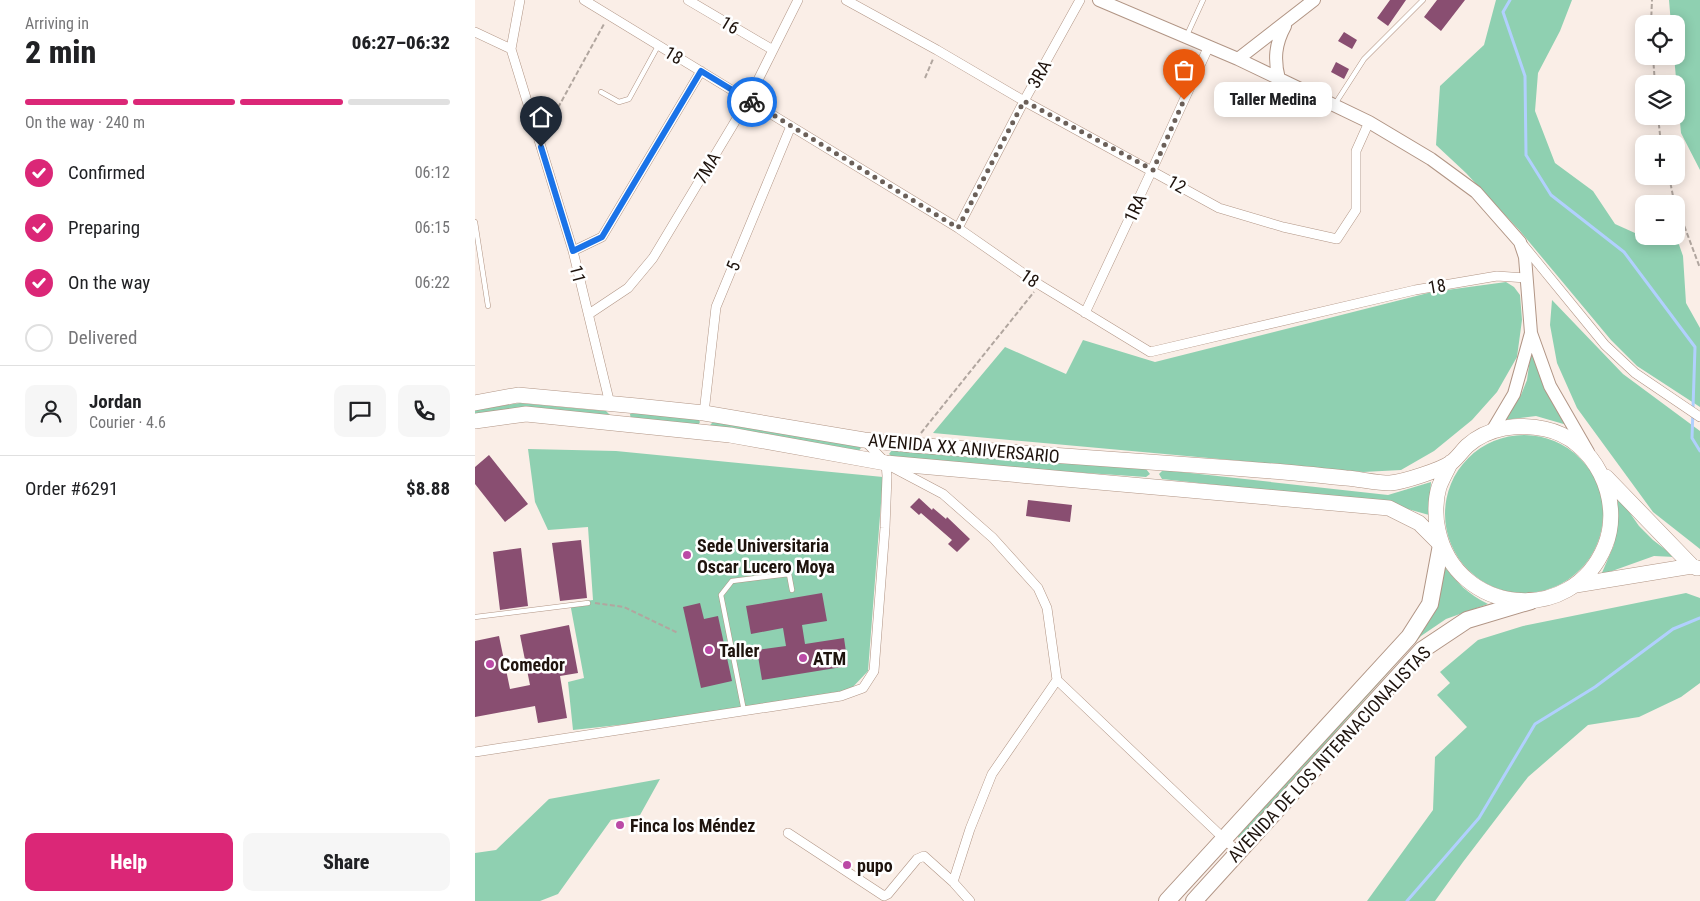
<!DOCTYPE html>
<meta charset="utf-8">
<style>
:root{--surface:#fff;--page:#f6f6f6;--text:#202124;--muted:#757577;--line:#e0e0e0;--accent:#db2777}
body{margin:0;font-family:"Roboto Condensed",sans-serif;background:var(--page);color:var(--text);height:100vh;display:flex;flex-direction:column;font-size:19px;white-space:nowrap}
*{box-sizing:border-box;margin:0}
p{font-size:16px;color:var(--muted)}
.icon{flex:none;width:28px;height:28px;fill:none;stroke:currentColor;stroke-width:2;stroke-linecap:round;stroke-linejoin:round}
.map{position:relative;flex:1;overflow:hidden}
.drawer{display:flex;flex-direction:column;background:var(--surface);width:475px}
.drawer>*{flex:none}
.tools{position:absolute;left:1160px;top:15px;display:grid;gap:10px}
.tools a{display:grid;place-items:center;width:50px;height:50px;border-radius:10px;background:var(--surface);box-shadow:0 2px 12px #0003;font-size:25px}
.pin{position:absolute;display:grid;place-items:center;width:42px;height:42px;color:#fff;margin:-51px -21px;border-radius:50% 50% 50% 0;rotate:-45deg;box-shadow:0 0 5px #0007}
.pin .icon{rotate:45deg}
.courier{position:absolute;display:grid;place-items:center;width:50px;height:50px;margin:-25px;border:4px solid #1a73e8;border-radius:50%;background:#fff;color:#222;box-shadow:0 1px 6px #0007}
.bubble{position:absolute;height:35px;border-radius:10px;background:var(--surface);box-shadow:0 2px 12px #0003;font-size:16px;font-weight:800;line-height:35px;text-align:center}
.overview em{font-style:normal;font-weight:800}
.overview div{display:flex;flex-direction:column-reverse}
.overview{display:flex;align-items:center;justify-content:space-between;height:85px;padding:0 25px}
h1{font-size:32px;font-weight:800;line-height:38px}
.bar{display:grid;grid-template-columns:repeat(4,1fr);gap:8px 5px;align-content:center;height:60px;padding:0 25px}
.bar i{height:6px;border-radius:4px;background:var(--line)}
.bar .on{background:var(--accent)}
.bar p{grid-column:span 4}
.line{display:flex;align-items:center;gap:12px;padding:0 25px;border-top:1px solid var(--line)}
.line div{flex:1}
.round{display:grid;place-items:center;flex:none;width:52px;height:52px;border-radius:10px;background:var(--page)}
ol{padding:0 25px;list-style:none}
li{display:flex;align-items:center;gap:15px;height:55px}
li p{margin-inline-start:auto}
li .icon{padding:5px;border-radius:50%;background:var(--accent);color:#fff;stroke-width:4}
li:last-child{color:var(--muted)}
li i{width:28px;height:28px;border:2px solid var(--line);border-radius:50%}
.cta{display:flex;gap:10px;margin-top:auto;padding:10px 25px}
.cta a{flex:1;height:58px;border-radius:10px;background:var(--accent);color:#fff;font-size:20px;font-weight:800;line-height:58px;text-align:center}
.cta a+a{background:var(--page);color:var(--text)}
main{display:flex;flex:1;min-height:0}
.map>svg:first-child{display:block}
.green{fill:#8fd0b1}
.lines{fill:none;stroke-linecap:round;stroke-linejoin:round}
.stream{stroke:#b1d0fe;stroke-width:3}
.building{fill:#894e71}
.lane-casing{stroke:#b19585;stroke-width:5.5}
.street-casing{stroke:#b19585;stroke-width:10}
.secondary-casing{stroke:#b19585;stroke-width:14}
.primary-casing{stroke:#b19585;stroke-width:16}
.highway-casing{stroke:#b19585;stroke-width:18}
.path{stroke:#b1a69f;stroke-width:2;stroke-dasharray:5 2.5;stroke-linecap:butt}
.lane{stroke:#fff;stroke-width:4.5}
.street{stroke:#fff;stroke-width:9}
.secondary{stroke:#fff;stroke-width:12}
.primary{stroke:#fff;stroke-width:15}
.highway{stroke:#fff;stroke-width:16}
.done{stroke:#6b6059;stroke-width:5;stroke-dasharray:0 9}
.route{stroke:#1a73e8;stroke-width:6}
.poi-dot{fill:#bb4aa6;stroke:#fff;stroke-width:2}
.labels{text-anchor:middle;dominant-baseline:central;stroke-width:5;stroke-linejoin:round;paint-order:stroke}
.street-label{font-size:18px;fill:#1e130d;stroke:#fff}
.poi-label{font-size:18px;font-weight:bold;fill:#1e130d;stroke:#fff;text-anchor:start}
</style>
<main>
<section class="drawer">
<div class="overview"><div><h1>2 min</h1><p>Arriving in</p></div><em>06:27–06:32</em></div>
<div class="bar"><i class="on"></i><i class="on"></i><i class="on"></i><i></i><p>On the way · 240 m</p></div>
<ol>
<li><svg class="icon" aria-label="check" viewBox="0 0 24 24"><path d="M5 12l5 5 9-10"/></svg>Confirmed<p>06:12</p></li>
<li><svg class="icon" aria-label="check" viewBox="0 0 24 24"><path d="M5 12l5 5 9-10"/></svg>Preparing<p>06:15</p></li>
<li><svg class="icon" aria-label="check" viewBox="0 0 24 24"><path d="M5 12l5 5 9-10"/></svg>On the way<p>06:22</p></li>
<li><i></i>Delivered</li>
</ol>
<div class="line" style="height:90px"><a class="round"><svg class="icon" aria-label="person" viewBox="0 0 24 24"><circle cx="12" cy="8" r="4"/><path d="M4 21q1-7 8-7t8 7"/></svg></a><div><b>Jordan</b><p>Courier · 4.6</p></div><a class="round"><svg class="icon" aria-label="chat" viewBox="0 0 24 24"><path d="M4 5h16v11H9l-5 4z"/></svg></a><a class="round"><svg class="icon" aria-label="phone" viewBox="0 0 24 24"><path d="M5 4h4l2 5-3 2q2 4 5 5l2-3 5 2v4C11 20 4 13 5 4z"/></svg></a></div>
<div class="line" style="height:65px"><div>Order #6291</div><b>$8.88</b></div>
<div class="cta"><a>Help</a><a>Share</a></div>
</section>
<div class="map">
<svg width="1225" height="901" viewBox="0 0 1225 901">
<rect width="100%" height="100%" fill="#faeee7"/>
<path class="green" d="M1021 0H1097L1085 31 1063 73 1060 111 1080 163 1118 191 1140 224 1160 233 1169 229V236H1201L1208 256 1211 303 1225 328V407L1162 366 1136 340 1045 231 991 173 961 145 965 86 1009 45Z
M1194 0H1225V170L1206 133 1199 56H1201V24H1196Z
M1031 282 1039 287 1045 295 1047 320 1042 357 1022 392 997 420 959 451 926 470 888 472 458 433 530 347 591 374 608 340 680 362 957 292Z
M1077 300 1148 374 1225 431V549L1178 512 1102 408 1082 363 1075 325Z
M1056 351 1070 389 1092 425 1061 416 1029 420 1046 395 1052 380Z
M45 403 131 411 136 416 0 418V410Z
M161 412 222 417 225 422 222 427 156 420 155 414Z
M240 420 380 443 386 448 383 452 241 429 235 425Z
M970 514a79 79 0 1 1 158 0a79 79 0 1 1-158 0Z
M53 449 141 451 408 477 393 671 375 690 171 722 98 730 93 682 109 678 95 603 118 600 113 527 73 530 60 502Z
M417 450 671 469 675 474 671 477 420 460 414 454Z
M688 470 913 495 956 482 954 515 915 504 687 479 684 474Z
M1143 496 1164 526 1178 540 1200 557 1179 556 1126 575 1139 545Z
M969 566C982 583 993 594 1013 604L971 619 946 636 765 839 762 836 945 632Z
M1211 593 1225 598V683L1206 697 1164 717 1113 725 1053 777 988 862 960 901H892L958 810 960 757 992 727 962 695 975 683 965 672 1003 640 1048 626Z
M185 779 165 815 136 820 83 894 65 901H0V853L21 850 74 799Z"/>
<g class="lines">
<path class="stream" d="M1035 0 1028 12 1050 76 1051 155 1076 195 1149 252 1220 347 1217 438 1225 451
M932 901 1004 818 1060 724 1120 687 1198 629 1225 618"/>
</g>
<path class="building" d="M915 0H931L913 26 902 18Z
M962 0H990L966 31 949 17Z
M869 32 882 40 877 49 863 41Z
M861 62 874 69 869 79 856 72Z
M14 455 53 504 30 522 0 484V467Z
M444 498 457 510 458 508 471 519 472 517 495 539 482 552 473 544 477 540 446 513 444 515 435 507Z
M553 500 597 505 595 522 551 516Z
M106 540 112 598 85 601 77 543Z
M46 548 53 606 25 610 18 552Z
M347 593 352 621 327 625 330 644 369 638 373 666 287 680 282 650 311 646 308 628 276 634 271 606Z
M225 603 229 619 243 616 257 681 226 688 208 607Z
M94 625 103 673 85 676 92 718 63 723 60 706 0 717V641L24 636 35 689 55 685 45 635Z"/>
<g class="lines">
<g class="lane-casing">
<path id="lane" d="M712 35 728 0
M126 92 144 102 154 99 183 46
M860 104 889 59 948 0
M0 222 13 306
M0 617 113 603
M269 711 246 595 257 581 314 574 317 590"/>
</g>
<g class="street-casing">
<path id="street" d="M45 0 36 49 98 251 135 404
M109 0 483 228 565 285 675 352 940 290 1022 276 1052 278
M213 0 298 50
M371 0 462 50 549 101 744 208 808 227 862 239 881 210V151L894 122
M0 32 36 49
M483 228 549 101 605 0
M1049 246 1130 345 1160 373 1225 417
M98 251 127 237 226 71
M610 313 677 170 733 48
M114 314 153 288 178 258 273 100 323 0
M229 413 241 307 316 126
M417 467 468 494 518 538 563 588 572 608 582 680 763 852
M0 752 366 696 388 688 399 671 410 528 412 476 411 463 389 440
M313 833 409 896 413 894 442 859 449 856 478 882 495 901
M478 882 495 829 517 774 582 680"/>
</g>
<g class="secondary-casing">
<path id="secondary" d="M624 0 763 59 894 122 956 159 1001 192 1045 242 1050 257 1056 333 1075 386 1113 452
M763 59 839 0
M804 79C799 60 800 44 810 26
M1017 431 1039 394 1056 333"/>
</g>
<g class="primary-casing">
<path id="primary" d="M0 403 43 395 162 406 229 413 389 440 437 445C553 453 668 461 783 470 813 472 842 475 871 478 885 479 901 483 915 483 928 482 966 470 977 462 983 457 987 451 992 446 1013 427 1044 423 1070 429 1119 439 1149 499 1130 546 1097 627 981 615 963 530 960 517 960 500 964 487 967 479 972 470 976 462
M0 421 51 414 255 435 411 463 914 508 944 523 966 545
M1131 477 1217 566
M1101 585 1217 566 1222 568"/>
</g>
<g class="highway-casing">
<path id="highway" d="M692 901 934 637 955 604 966 545
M719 901 947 650 992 620 1056 601"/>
</g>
<path class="path" d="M1176 24 1177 0
M1178 56 1180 84
M450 78 458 59
M1183 116 1186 144
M68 124 79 115 129 24
M1194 176 1198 196 1225 268
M446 433 559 292
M120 603 149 607 203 633"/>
<use href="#lane" class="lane"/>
<use href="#street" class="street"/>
<use href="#secondary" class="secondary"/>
<use href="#primary" class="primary"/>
<use href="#highway" class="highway"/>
</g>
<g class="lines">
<path class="done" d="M277 102 483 228 549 101 678 170 709 100"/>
<path class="route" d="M66 147 98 251 127 237 226 71 277 102"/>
</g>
<g class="poi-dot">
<circle cx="212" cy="555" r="5"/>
<circle cx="234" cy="650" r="5"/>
<circle cx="328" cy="658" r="5"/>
<circle cx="15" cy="664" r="5"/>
<circle cx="145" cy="825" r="5"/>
<circle cx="372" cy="865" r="5"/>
</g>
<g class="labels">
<g class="street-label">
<text transform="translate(255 25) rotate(31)">16</text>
<text transform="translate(199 55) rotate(30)">18</text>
<text transform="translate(564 74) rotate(-61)">3RA</text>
<text transform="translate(232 168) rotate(-59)">7MA</text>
<text transform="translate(702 184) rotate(30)">12</text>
<text transform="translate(660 208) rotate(-65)">1RA</text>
<text transform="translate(258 266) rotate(-67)">5</text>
<text transform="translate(103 274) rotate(76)">11</text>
<text transform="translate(555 278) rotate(34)">18</text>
<text transform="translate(962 286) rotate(-10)">18</text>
<text transform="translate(489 448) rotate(5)">AVENIDA XX ANIVERSARIO</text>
<text transform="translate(854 754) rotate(-47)">AVENIDA DE LOS INTERNACIONALISTAS</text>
</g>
<g class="poi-label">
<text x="222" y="545">Sede Universitaria<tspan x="222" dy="21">Oscar Lucero Moya</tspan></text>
<text x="244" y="650">Taller</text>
<text x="338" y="658">ATM</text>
<text x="25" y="664">Comedor</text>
<text x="155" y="825">Finca los Méndez</text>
<text x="382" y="865">pupo</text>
</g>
</g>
</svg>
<div class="tools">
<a><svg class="icon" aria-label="locate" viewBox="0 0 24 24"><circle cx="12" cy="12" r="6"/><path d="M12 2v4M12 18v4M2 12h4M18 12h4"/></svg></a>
<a><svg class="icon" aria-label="layers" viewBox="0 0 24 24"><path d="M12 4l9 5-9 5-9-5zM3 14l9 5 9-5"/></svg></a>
<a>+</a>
<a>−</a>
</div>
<div class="pin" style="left:709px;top:100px;background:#ea580c"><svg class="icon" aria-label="bag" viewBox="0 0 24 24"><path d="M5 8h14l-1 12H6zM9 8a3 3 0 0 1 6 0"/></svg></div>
<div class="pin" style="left:66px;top:147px;background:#1f2937"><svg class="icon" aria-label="home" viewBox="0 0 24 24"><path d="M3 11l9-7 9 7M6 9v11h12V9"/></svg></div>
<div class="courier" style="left:277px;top:102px"><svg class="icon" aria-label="bike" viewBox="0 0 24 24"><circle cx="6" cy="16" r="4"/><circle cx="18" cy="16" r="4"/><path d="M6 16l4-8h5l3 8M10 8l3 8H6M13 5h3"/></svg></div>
<div class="bubble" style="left:739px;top:82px;width:118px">Taller Medina</div>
</div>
</main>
